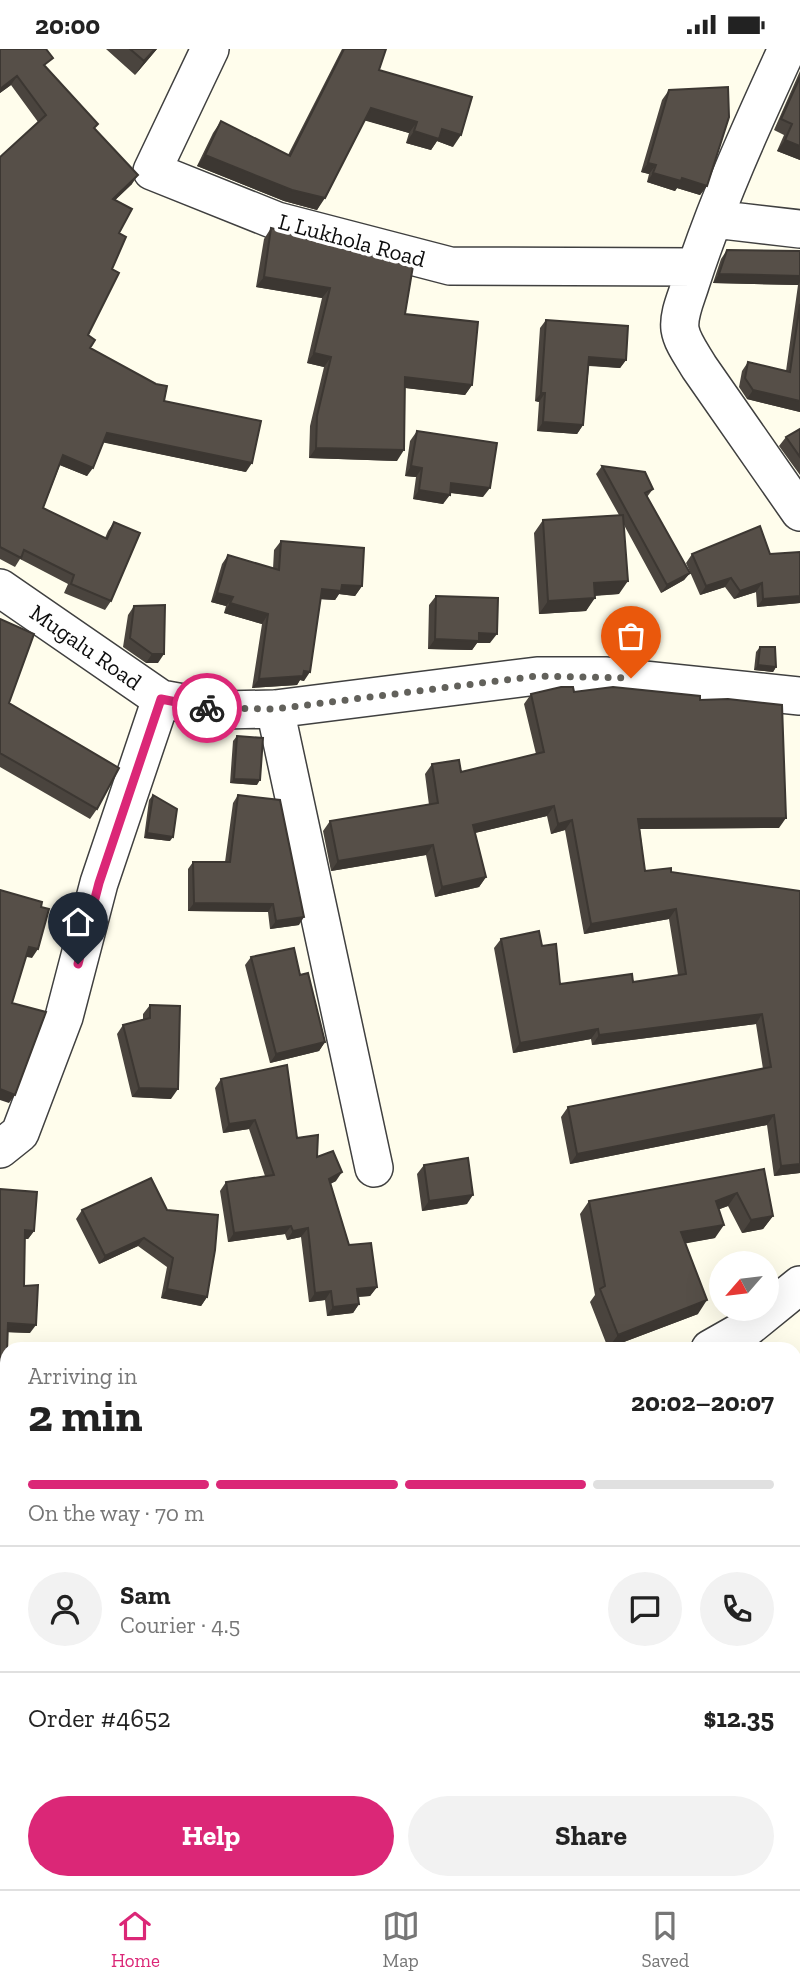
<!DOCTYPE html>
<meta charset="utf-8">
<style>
:root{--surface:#fff;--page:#f2f2f2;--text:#222;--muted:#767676;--line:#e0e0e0;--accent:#db2777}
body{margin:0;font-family:"Zilla Slab",serif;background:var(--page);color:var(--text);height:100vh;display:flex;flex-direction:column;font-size:26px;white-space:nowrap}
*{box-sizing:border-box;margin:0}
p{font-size:23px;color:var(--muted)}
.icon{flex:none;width:38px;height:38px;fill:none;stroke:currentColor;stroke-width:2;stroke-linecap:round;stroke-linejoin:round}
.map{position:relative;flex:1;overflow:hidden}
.panel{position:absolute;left:0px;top:1293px;width:802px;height:548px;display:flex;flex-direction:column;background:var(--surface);border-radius:21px 21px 0 0;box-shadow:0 7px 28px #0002}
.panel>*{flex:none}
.needle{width:46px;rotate:242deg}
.controls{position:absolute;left:709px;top:1202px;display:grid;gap:14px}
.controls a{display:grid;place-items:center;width:70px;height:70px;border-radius:50%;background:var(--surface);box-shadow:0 7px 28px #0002;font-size:35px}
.pin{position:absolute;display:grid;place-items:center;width:60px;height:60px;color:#fff;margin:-72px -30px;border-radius:50% 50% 50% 0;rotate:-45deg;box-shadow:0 0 7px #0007}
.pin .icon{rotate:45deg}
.courier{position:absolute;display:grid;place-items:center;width:70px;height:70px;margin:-35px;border:5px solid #db2777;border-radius:50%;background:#fff;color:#222;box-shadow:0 2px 9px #0007}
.headline em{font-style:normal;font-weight:700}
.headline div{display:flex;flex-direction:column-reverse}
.headline{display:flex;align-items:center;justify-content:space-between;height:119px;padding:0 28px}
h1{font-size:46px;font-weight:700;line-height:52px}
.bar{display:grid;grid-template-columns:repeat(4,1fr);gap:10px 7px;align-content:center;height:84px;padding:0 28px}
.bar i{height:9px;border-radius:5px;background:var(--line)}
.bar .current{background:var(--accent)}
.bar p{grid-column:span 4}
.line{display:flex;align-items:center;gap:18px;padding:0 28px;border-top:2px solid var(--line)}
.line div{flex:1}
.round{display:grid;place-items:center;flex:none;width:74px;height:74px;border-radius:37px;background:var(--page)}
.button{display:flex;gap:14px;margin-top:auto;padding:14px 28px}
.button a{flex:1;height:80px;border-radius:42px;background:var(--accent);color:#fff;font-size:28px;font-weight:700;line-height:80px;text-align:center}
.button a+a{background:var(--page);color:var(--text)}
.status{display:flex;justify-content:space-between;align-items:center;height:49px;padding:0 35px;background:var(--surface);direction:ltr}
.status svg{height:19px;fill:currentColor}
.menu{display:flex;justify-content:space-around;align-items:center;height:98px;border-top:2px solid var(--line);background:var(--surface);font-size:19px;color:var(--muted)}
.menu a{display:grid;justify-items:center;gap:4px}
.menu .current{color:var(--accent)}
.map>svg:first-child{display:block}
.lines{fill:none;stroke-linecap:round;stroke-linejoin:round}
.minor-casing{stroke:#404040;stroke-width:40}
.minor{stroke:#fff;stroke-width:37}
.wall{fill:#4a443e}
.shaded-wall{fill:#3c3732}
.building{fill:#564f48;stroke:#3c3732;stroke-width:2}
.done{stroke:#62615b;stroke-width:7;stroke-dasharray:0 12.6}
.route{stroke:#db2777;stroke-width:9}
.labels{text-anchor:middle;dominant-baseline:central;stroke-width:7;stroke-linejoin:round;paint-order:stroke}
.street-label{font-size:23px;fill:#0d0d0d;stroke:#fff}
</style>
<div class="status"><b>20:00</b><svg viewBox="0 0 49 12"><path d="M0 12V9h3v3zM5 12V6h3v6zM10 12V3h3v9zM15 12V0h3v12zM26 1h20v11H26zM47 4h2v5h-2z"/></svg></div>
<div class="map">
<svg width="800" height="1840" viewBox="0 0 800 1840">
<rect width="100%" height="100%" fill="#fffdec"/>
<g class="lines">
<g class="minor-casing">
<path id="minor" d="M210 0 152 122 277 172 450 217 696 218
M787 0C752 76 717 153 691 233 687 247 678 265 680 280 682 293 692 306 699 318L800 463
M714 170 800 180
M0 539 161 650 222 661 275 660 537 627H605L800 647
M275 660 374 1119
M0 1100 20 1084 64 968 99 834 161 650
M710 1300 747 1279 800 1236
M794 1400 800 1414
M0 1551 7 1567"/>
</g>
<use href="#minor" class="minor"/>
</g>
<path class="wall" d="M0 0 46 18 95 79 132 135 115 151 119 184 112 220 88 286 90 299 164 352 246 423 103 393 87 427 60 416 43 459 105 489 108 482 114 473 111 552 105 561 64 544 68 535 20 510 15 518 0 510V108L38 73 11 36 0 44Z
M106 0H157L135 26Z
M342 0H386L379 21 453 98 437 92 431 101 406 94 409 84 365 71 317 161 284 152 197 117 213 84 221 72 288 106Z
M800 22V111L777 102 784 86 774 81Z
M669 41 707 137 700 146 677 139 675 142 647 133 649 125 641 123 662 51Z
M271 179 405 265 472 336 465 346 405 339 397 412 309 409 310 377 324 318 307 314 322 249 256 238 264 190Z
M727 201 800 202V363L747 350 739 338 742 322 748 313 786 322 798 236 713 234 721 210Z
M546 271 626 311 620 319 589 317 583 376 577 385 537 382 539 353 535 352 540 279Z
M800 380V426L779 397 786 388Z
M417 382 483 448 450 444 443 455 413 450 416 428 405 427 410 392Z
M602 417 653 440 647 448 690 524 684 531 661 544 624 476 619 545 595 547 586 562 539 565 534 484 543 471 619 466 596 425Z
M281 492 362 537 355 547 339 545 335 551 321 550 304 632 300 631 297 636 252 639 262 575 224 564 226 557 211 553 222 515 228 506 273 520 274 501Z
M800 503V554L757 558 756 543 734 550 725 538 700 546 686 514 692 505H770Z
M436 547 490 594H477L472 601 428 600 429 556Z
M134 557 158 614H146L123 598 128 566Z
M0 570 9 654 97 760 90 770 0 718Z
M760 598 776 618 773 623 754 621 756 603Z
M574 643 700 651 779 779 640 780 645 822 671 823 800 842V1124L774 1127 767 1076 570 1115 561 1068 568 1058 763 1020 756 975 592 996 591 990 513 1004 494 899 501 890 542 897 560 935 633 933 678 926 669 870 584 885 565 781 551 785 547 767 475 784 486 828 479 838 435 848 426 806 331 822 323 782 330 772 429 756 425 725 432 715 461 723 536 705 524 655 531 645Z
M237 687 257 736 230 734 233 692Z
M153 746 170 792 144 789 149 751Z
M238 746 299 876 270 880 268 863 188 862V820L193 813H225L233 754Z
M251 908 300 926 325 993 319 1002 270 1014 245 916Z
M150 956 171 1050 132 1048 117 985 123 976 143 970V965Z
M221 1030 297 1089 317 1108 336 1132 330 1135 349 1196 377 1238 370 1247 358 1248 359 1255 353 1264 327 1267 325 1251 309 1253 301 1188 287 1191 285 1185 228 1193 220 1142 226 1133 265 1127 249 1080 223 1084 215 1039Z
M424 1116 467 1155 422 1162 417 1125Z
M764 1120 773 1167 763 1180 742 1184 728 1157 719 1160 715 1189 685 1194 698 1265 608 1299 590 1253 595 1246 580 1165 589 1152Z
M151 1129 207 1248 201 1257 161 1249 167 1218 138 1197 99 1215 76 1170 82 1161Z
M0 1140 34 1182 28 1190H25L24 1237 30 1284 8 1283 6 1333H7V1464L0 1462V1398L2 1379Z
M800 1635V1761L794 1747V1638Z
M280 1834H342L344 1838 386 1840H282Z
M479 1834H611L613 1840H481Z"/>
<path class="shaded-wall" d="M155 0H157L135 26 144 12Z
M17 27 11 36 0 44V40Z
M371 59 417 73 409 84 363 71Z
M442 80 461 86 453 98 437 92 431 101 406 94 414 82Z
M785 91 800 97V111L777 102Z
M205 106 325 149 317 161 284 152 197 117Z
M648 114 656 116 649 125 641 123Z
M653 124 682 129 707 137 700 146 677 139 675 142 647 133Z
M138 126 132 135 107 159 113 150Z
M719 225 800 227V233L798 236 713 234Z
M264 228 330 239 322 249 256 238Z
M314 304 331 308 324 318 307 314Z
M589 308 626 311 620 319 584 316Z
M405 328 472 336 465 346 398 338Z
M753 341 800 352V363L747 350Z
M541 344H545L539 353 535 352Z
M543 373 583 376 577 385 537 382Z
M107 384 252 414 246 423 101 393Z
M316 399 404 401 397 412 309 409Z
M63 406 93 419 87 427 57 415Z
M411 417 422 419 416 428 405 427Z
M451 434 490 439 483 448 445 443Z
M419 441 450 446 443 455 413 450Z
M690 524 684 531 661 544 667 536Z
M731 529 725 538 700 546 706 537Z
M628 532 619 545 585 547 594 534Z
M762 534 756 543 734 550 740 542Z
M342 536 362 537 355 547 339 545 335 551 316 550 322 540Z
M217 544 233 548 226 557 211 553Z
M800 547V554L757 558 763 550Z
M595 549 586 562 539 565 548 552Z
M230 554 268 565 262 575 224 564Z
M479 584 497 585 490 594H477L472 601 428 600 435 590Z
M152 605H164L158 614H146Z
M758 616 776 618 773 623 754 621Z
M304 622 310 623 304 632 300 631 297 636 252 639 259 630Z
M234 730 260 731 257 736 230 734Z
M554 757 547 767 466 786 473 776Z
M786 769 779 779 631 780 638 770Z
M572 771 565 781 551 785 558 775Z
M147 784 173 788 170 792 144 789Z
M433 796 426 806 331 822 338 812Z
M486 828 479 838 435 848 442 838Z
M194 854 273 855 268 863 188 862Z
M676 860 669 870 584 885 591 875Z
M304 868 299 876 270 880 276 872Z
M29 898 38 900 32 909 22 907Z
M762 965 756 975 592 996 599 986Z
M598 980 591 990 513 1004 520 994Z
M325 993 319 1002 270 1014 276 1005Z
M139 1039 178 1040 171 1050 132 1048Z
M0 1040 15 1046 9 1054 0 1051Z
M774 1066 767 1076 570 1115 577 1105Z
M255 1071 249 1080 223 1084 229 1075Z
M800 1115V1124L774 1127 781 1117Z
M342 1123 336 1132 322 1139 329 1130Z
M737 1144 728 1157 707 1165 716 1152Z
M473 1146 467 1155 422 1162 429 1152Z
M773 1167 763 1180 742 1184 751 1171Z
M724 1176 715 1189 672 1197 681 1183Z
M291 1177 285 1185 228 1193 234 1184Z
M308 1179 301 1188 287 1191 293 1182Z
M25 1181 34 1182 28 1190 19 1189Z
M144 1189 138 1197 99 1215 105 1207Z
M377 1238 370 1247 351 1248 357 1240Z
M167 1240 207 1248 201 1257 161 1249Z
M331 1242 325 1251 309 1253 315 1244Z
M707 1251 698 1265 608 1299 618 1286Z
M359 1255 353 1264 327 1267 333 1258Z
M8 1274 36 1276 30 1284 2 1283Z
M0 1370 7 1371 2 1379H0Z
M0 1452 7 1454V1464L0 1462Z
M800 1466V1475L794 1477V1469Z
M800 1563V1571L794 1573V1565Z
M551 1834 547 1840H539Z"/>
<path class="building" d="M0 0H46L53 9 44 16 98 75 94 79 138 126 113 150 132 160 119 184 126 188 112 220 119 224 88 286 95 291 90 299 156 335 167 337 164 352 261 372 252 414 107 384 93 419 63 406 43 459 107 490 114 473 140 484 111 552 71 535 74 526 24 501 21 509 0 498V108L46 66 17 27 0 40Z
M130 0H155L144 12Z
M344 0H386L379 21 472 48 461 86 442 80 439 90 414 82 417 73 371 59 325 149 292 141 205 106 221 72 290 107Z
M800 28V97L785 91 792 75 781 70Z
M728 38 729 68 707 137 682 129 681 132 653 124 656 116 648 114 669 41Z
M271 179 413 217 405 265 478 273 472 336 405 328 404 401 316 399 317 367 331 308 314 304 330 239 264 228Z
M727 201 800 202V227L719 225Z
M800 255V352L753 341 745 329 748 313 790 323Z
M546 271 628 277 626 311 589 308 583 376 543 373 545 344H541Z
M800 380V408L786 388Z
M417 382 497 394 490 439 451 434 450 446 419 441 422 419 411 417Z
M602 417 645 423 653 440 645 444 690 524 667 536Z
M623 466 628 532 594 534 595 549 548 552 543 471Z
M760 477 770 505 800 503V547L763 550 762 534 740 542 731 529 706 537 692 505Z
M281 492 364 499 362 537 342 536 341 542 322 540 310 623 304 622 303 627 259 630 268 565 230 554 233 548 217 544 228 506 279 521Z
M436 547 498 549 497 585 479 584V592L435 590Z
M165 556 164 605H152L130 589 134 557Z
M0 570 34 585 9 654 119 719 97 760 0 704Z
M760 598H775L776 618 758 616Z
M561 638H573L574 643 613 638 700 647V651L728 650 782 656 786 769 638 770 645 822 671 819V823L800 842V1115L781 1117 774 1066 577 1105 568 1058 771 1018 762 965 599 986 598 980 520 994 501 890 539 882 542 897 556 895 560 935 632 925 633 933 686 925 676 860 591 875 572 771 558 775 554 757 473 776 486 828 442 838 433 796 338 812 330 772 438 754 432 715 459 711 461 723 544 703 531 645Z
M237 687 263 689 260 731 234 730Z
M153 746 177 760 173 788 147 784Z
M238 746 280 751 304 868 276 872 273 855 194 854 193 813H230Z
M0 841 42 853 41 858 49 860 38 900 29 898 12 954 46 963 15 1046 0 1040Z
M294 899 300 926 308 924 325 993 276 1005 251 908Z
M150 956 180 957 178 1040 139 1039 123 976 150 969Z
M287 1016 297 1089 318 1086 317 1108 333 1102 342 1123 329 1130 349 1196 371 1194 377 1238 357 1240 359 1255 333 1258 331 1242 315 1244 308 1179 293 1182 291 1177 234 1184 226 1133 274 1126 255 1071 229 1075 221 1030Z
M468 1109 473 1146 429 1152 424 1116Z
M764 1120 773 1167 751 1171 737 1144 716 1152 724 1176 681 1183 707 1251 618 1286 600 1240 605 1237 589 1152Z
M151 1129 167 1161 218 1166 215 1201 207 1248 167 1240 173 1209 144 1189 105 1207 82 1161Z
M0 1140 37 1143 34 1182 25 1181 24 1237 38 1236 36 1276 8 1274 6 1333H7V1371L0 1370Z
M7 1380V1454L0 1452V1417H3Z
M794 1418 800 1421V1466L794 1469Z
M794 1495 800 1510V1563L794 1565Z
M800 1635V1729L794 1715V1638Z
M295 1834H342L344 1838 352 1834H383L386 1840H297Z
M493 1834H611L613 1840H553L551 1834 539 1840H496Z"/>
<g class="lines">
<path class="done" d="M207 659 275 660 537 627 631 629"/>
<path class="route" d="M78 915 99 834 161 650 207 659"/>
</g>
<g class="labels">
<g class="street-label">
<text transform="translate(352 191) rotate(15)">L Lukhola Road</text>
<text transform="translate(86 598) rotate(35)">Mugalu Road</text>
</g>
</g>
</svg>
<div class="controls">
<a><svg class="needle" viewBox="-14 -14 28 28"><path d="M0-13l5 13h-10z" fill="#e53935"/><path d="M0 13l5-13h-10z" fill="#767676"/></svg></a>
</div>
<div class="pin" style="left:631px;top:629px;background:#ea580c"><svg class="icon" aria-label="bag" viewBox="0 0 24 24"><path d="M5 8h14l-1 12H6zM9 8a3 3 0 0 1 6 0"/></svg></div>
<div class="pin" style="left:78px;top:915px;background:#1f2937"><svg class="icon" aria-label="home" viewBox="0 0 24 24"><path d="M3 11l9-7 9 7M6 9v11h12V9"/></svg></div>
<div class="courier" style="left:207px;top:659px"><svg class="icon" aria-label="bike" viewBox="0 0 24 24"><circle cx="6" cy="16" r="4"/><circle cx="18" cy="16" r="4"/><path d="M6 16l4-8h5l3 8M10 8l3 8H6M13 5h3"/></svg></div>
<section class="panel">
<div class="headline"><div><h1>2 min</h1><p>Arriving in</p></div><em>20:02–20:07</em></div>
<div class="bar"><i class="current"></i><i class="current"></i><i class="current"></i><i></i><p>On the way · 70 m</p></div>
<div class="line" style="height:126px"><a class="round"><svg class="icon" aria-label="person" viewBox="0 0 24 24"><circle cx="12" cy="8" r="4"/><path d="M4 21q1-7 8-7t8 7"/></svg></a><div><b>Sam</b><p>Courier · 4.5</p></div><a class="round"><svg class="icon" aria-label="chat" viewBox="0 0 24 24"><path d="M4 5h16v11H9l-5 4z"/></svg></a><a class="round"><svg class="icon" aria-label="phone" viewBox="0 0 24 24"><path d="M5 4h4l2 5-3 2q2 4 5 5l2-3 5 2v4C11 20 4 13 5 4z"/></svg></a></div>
<div class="line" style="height:91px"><div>Order #4652</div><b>$12.35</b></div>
<div class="button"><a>Help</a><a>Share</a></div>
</section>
</div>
<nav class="menu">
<a class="current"><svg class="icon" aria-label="home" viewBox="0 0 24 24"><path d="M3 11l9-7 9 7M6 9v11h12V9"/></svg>Home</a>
<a><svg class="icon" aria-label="map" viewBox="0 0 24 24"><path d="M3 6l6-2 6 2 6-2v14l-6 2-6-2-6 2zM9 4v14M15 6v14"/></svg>Map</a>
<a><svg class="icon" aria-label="saved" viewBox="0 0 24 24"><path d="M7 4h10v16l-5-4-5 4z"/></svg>Saved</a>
</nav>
